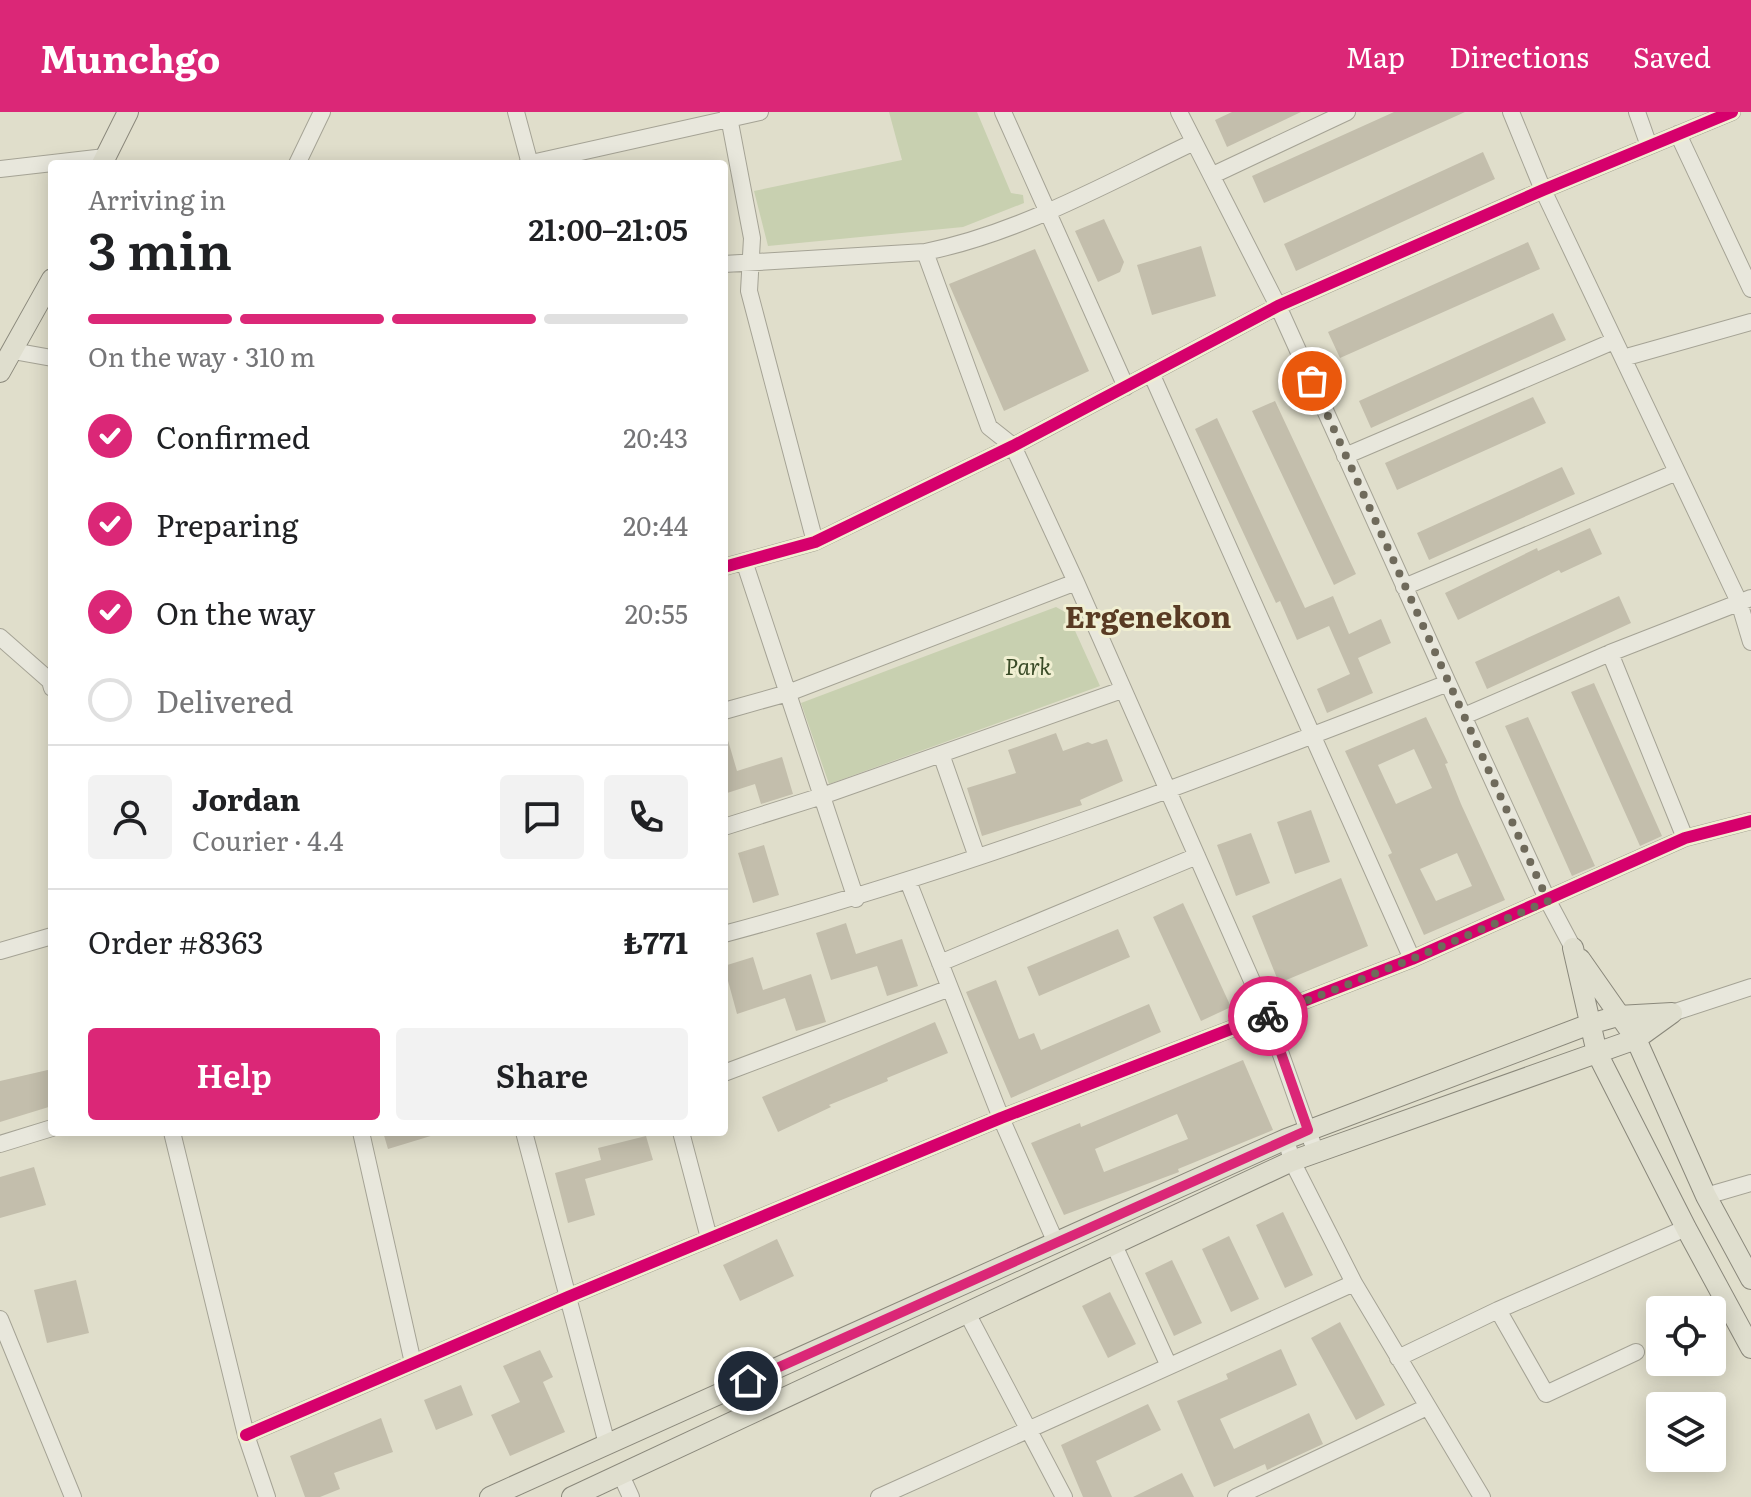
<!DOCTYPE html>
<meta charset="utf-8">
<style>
:root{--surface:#fff;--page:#f2f2f2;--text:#202124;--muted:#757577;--line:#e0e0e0;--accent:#db2777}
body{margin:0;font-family:Literata,serif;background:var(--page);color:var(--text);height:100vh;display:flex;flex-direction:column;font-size:30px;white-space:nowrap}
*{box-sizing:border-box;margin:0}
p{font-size:26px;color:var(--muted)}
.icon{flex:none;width:44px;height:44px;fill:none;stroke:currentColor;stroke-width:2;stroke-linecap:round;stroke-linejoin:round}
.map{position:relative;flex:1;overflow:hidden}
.panel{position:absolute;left:48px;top:48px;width:680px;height:976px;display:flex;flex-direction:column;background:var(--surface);border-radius:8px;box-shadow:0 4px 20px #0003}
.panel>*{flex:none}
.fabs{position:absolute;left:1646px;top:1184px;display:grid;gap:16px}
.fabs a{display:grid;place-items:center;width:80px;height:80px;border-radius:8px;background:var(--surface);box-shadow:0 4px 20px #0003;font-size:40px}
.pin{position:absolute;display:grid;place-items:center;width:68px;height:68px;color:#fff;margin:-34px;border:4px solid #fff;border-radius:50%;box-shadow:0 2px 8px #0007}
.courier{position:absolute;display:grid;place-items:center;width:80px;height:80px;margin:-40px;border:6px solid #db2777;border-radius:50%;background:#fff;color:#222;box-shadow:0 2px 10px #0007}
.head em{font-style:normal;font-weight:600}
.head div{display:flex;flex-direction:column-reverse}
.head{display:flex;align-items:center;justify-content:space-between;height:136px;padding:0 40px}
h1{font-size:52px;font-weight:600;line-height:60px}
.bar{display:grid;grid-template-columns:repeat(4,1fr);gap:12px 8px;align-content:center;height:96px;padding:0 40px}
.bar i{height:10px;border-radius:6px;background:var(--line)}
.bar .selected{background:var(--accent)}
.bar p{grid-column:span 4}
.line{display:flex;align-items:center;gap:20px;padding:0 40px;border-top:2px solid var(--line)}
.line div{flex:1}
.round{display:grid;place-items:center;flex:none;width:84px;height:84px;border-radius:8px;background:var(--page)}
ol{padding:0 40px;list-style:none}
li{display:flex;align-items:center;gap:24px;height:88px}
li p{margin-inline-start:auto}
li .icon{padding:8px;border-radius:50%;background:var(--accent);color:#fff;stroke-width:4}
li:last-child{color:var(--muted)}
li i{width:44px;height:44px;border:4px solid var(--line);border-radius:50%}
.action{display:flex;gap:16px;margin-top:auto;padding:16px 40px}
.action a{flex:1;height:92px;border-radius:8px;background:var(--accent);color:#fff;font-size:32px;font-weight:600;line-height:92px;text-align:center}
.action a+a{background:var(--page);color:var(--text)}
header{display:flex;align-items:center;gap:48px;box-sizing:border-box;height:112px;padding:0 40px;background:var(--accent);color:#fff}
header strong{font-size:38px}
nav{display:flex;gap:44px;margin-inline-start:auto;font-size:28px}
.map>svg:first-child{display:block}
.green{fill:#c8d0b0}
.building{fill:#c3beac;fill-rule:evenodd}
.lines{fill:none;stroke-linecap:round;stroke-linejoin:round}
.minor-casing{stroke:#a5a395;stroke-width:18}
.major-casing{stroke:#8a887b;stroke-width:22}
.minor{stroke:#e8e7dc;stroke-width:16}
.major{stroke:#dfdece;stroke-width:20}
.cycleway-casing{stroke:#f0efd2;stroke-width:17}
.cycleway{stroke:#d6006c;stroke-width:12}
.done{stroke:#6f6a5b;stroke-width:8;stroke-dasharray:0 14.4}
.route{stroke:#db2777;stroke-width:10}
.labels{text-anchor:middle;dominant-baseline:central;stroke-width:6;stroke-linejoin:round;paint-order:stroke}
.park-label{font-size:22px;font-style:italic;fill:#3a4b27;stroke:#f0efd2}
.district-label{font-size:30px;font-weight:bold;fill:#593b23;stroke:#f0efd2}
</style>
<header>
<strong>Munchgo</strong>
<nav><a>Map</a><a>Directions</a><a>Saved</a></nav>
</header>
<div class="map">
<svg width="1751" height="1385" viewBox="0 0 1751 1385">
<rect width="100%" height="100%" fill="#e0decb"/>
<path class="green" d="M889 0H977L1011 81 1023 83 1024 91 963 115 768 134 754 79 902 48Z
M1056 495 1067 501 1100 574 829 672 801 591Z"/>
<path class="building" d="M1232 0H1301L1227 35 1215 8Z
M1394 0H1465L1264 91 1252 64Z
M1483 40 1495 67 1296 159 1284 132Z
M1104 107 1124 150 1120 160 1098 170 1075 119Z
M1528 130 1540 157 1340 246 1328 220Z
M1201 134 1216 184 1152 203 1137 153Z
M1035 137 1089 259 1004 299 949 172Z
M1553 201 1566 228 1371 316 1359 289Z
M1533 285 1546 311 1397 378 1385 351Z
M1275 289 1356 462 1334 473 1252 299Z
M1217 306 1305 496 1333 484 1349 522 1381 507 1391 531 1358 546 1373 581 1327 601 1317 577 1350 562 1329 514 1297 528 1280 489 1276 491 1195 317Z
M1562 355 1575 382 1429 448 1417 421Z
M1590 416 1602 442 1561 461 1559 458 1458 508 1445 481 1537 436 1538 439Z
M1619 484 1631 511 1487 577 1475 550Z
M1594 571 1662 724 1640 734 1571 580Z
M1426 605 1448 651 1445 652 1461 692 1505 788 1424 823 1388 743 1392 741 1345 639ZM1414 637 1432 676 1396 692 1378 653ZM1457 741 1472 774 1436 789 1420 757Z
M1528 605 1595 754 1572 764 1505 614Z
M1056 621 1063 639 1088 630 1092 632 1107 627 1123 669 1080 688 1082 693 982 724 967 676 1016 661 1008 638Z
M724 625H727L737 659 782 645 793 682 761 692 755 672 724 682Z
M1311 698 1330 750 1295 762 1277 710Z
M1251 721 1270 771 1236 784 1217 733Z
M764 733 779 783 753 791 738 741Z
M1341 766 1368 834 1279 871 1252 804Z
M1183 791 1231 895 1201 909 1153 805Z
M846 811 856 842 902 827 918 874 887 884 877 854 831 868 816 821Z
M1118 817 1130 845 1039 884 1027 855Z
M753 845 763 878 811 862 826 910 796 919 785 886 737 902 724 854Z
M996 868 1019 927 1034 921 1041 938 1149 892 1161 920 1011 986 966 880Z
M935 910 948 941 887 966 888 969 829 993 831 995 778 1020 762 985Z
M1243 948 1273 1018 1178 1057 1179 1060 1064 1103 1031 1031 1080 1011 1081 1015ZM1177 1002 1188 1027 1104 1060 1095 1037Z
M52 957V994L0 1010V969Z
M383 1020H434V1023L388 1037Z
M646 1024 653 1048 585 1067 595 1103 568 1111 555 1061 601 1048 598 1036Z
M34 1055 46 1093 0 1106V1065Z
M1283 1100 1313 1163 1285 1176 1256 1113Z
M1229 1124 1259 1187 1231 1200 1202 1137Z
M777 1127 794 1164 740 1189 723 1153Z
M1172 1148 1202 1211 1174 1224 1145 1161Z
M76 1168 89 1221 47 1231 34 1178Z
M1110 1180 1136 1232 1108 1246 1082 1194Z
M1340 1210 1385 1293 1356 1308 1311 1226Z
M1281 1237 1297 1273 1220 1307 1234 1337 1309 1301 1323 1332 1267 1358 1265 1352 1214 1375 1177 1289 1228 1267 1226 1262Z
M540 1238 553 1265 543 1270 565 1320 510 1344 491 1303 520 1290 503 1254Z
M461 1273 473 1303 436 1318 424 1288Z
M1148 1292 1161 1318 1096 1349 1112 1385H1083L1061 1333Z
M381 1306 393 1340 334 1361 340 1377 320 1385H305L290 1344Z
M1182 1361 1194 1385H1133Z"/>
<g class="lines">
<g class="minor-casing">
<path id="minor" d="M516 0 530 52
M728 0 752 126 749 179 815 430
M1003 0 1126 275
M1179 0 1278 194 1448 571 1548 789 1573 836
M1511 0 1543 78 1739 490 1751 530
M1637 0 1649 34
M1678 22 1751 177
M297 52 322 0
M527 52 760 0
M0 57 105 45
M1213 63 1347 0
M925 140 989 315 1013 334 1076 470 1267 903 1312 1030
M724 152 925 140C1020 121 1107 71 1194 30
M13 239 52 246
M1623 246 1751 210
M1151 261 1412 847
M1345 344 1614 229
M745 452 856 787
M724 455 815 430 1013 334 1278 194 1543 78 1732 0
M1404 475 1677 360
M0 525 50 569 52 576
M1610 541 1685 726
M724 599 788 581 1076 470
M1464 604 1610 541 1751 486
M941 642 977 745
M724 715 822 684 1122 578
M908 769 1001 1006 1056 1131
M724 822C971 756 1209 664 1448 571
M0 839 52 824
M940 851 1197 744
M1672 901 1751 875
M724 961 950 876
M172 1020 246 1323 267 1385
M361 1020 413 1251
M524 1020 607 1332
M681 1020 709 1126
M1286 1027 1292 1049 1354 1171 1482 1385
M0 1032 52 1016
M1706 1084 1751 1071
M1114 1133 1168 1252
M1498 1198 1546 1282 1636 1240
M967 1201 1064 1385
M0 1207 73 1385
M1398 1246 1498 1198 1686 1116
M246 1323 568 1185 1001 1006 1412 847 1685 726 1751 709
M621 1363 631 1385
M879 1385 1354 1171
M1236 1385 1427 1295"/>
</g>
<g class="major-casing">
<path id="major" d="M102 52 128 0
M0 260 52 167
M1573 836 1597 941 1686 1116 1751 1236
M1580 847 1636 927 1706 1084 1751 1167
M490 1385 1286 1027 1590 912 1618 904 1672 901
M572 1385 1292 1049 1636 927 1672 901"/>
</g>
<use href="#minor" class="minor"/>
<use href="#major" class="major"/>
<g class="cycleway-casing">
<path id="cycleway" d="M724 455 815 430 1013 334 1278 194 1543 78 1732 0
M246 1323 568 1185 1001 1006 1412 847 1685 726 1751 709"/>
</g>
<use href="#cycleway" class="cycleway"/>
</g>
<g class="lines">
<path class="done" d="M1268 904 1412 847 1548 789 1312 269"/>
<path class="route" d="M748 1269 1308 1018 1268 904"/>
</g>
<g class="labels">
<g class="park-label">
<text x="1028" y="553">Park</text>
</g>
<g class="district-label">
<text x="1148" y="503">Ergenekon</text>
</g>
</g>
</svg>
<div class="fabs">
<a><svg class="icon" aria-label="locate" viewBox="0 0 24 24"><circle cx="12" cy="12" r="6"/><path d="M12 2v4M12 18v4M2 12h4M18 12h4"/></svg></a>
<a><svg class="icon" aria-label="layers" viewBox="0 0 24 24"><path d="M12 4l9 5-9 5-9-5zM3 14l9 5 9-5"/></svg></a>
</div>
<div class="pin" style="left:1312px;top:269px;background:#ea580c"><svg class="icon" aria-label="bag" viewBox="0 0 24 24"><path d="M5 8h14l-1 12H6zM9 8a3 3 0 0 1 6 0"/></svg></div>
<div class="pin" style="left:748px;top:1269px;background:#1f2937"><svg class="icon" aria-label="home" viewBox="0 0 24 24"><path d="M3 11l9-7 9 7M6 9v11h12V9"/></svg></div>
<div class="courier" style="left:1268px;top:904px"><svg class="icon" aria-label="bike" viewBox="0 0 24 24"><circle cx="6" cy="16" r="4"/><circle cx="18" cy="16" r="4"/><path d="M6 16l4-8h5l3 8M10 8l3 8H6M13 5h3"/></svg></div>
<section class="panel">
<div class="head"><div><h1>3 min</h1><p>Arriving in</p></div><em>21:00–21:05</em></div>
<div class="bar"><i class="selected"></i><i class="selected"></i><i class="selected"></i><i></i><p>On the way · 310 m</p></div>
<ol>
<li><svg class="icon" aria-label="check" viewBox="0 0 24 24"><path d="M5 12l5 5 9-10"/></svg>Confirmed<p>20:43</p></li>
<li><svg class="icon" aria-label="check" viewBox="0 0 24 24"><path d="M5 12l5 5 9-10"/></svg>Preparing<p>20:44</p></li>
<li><svg class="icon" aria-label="check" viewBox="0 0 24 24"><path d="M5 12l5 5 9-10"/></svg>On the way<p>20:55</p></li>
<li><i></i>Delivered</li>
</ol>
<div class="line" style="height:144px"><a class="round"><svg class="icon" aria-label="person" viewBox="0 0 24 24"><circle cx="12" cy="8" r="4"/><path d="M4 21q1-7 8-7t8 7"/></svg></a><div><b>Jordan</b><p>Courier · 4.4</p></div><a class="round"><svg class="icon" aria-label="chat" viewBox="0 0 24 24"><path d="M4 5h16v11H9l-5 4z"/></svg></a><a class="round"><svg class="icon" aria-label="phone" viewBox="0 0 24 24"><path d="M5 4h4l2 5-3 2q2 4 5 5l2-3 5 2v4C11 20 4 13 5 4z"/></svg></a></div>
<div class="line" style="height:104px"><div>Order #8363</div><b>₺771</b></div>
<div class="action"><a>Help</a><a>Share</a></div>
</section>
</div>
